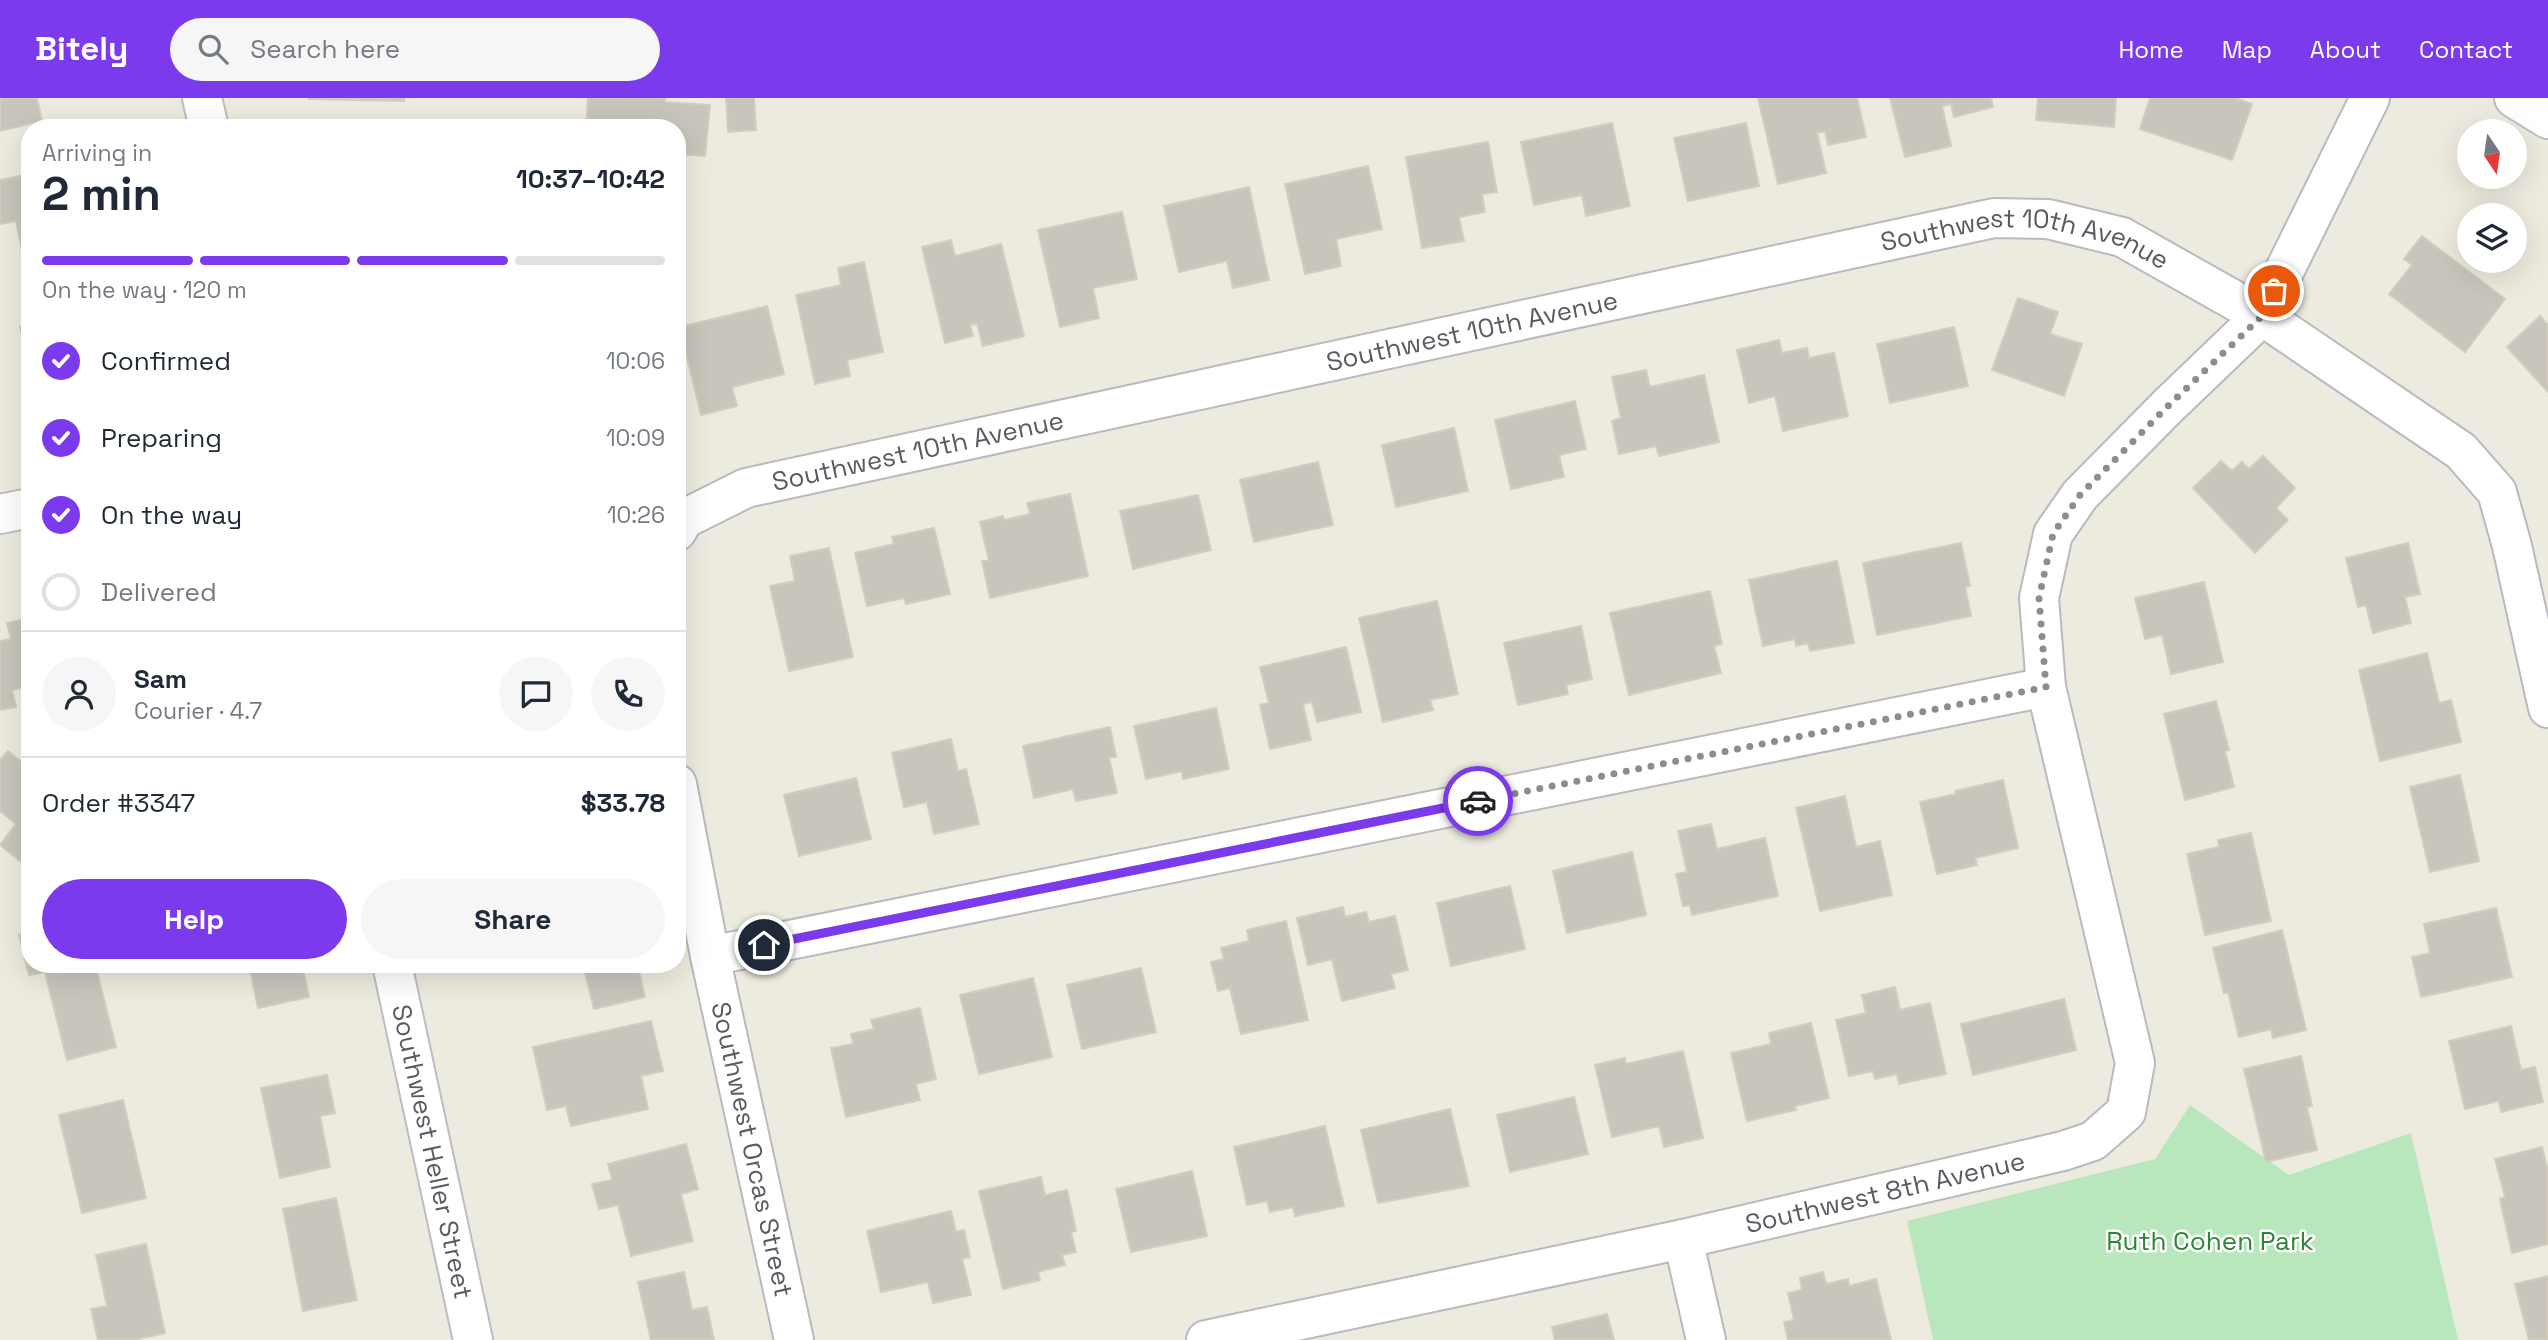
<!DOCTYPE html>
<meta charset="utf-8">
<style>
:root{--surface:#fff;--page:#f6f6f7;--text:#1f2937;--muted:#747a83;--line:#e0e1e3;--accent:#7c3aed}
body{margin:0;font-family:"Space Grotesk",sans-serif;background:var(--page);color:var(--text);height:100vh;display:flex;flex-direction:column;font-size:26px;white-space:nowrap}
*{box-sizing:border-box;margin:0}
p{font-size:23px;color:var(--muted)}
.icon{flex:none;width:38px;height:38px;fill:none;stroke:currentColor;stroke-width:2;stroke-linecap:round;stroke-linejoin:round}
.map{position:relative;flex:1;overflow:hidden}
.drawer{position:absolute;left:21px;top:21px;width:665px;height:854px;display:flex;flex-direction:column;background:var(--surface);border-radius:28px;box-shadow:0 7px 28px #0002}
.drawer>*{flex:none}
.needle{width:46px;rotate:167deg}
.tools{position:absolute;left:2457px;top:21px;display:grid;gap:14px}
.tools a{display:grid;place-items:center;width:70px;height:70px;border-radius:50%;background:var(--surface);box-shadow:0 7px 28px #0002;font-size:35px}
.pin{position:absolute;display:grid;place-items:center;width:60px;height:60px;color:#fff;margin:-30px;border:4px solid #fff;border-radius:50%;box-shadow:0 2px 7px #0007}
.courier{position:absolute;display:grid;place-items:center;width:70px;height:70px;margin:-35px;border:5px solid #7c3aed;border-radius:50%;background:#fff;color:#222;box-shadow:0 2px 9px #0007}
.headline em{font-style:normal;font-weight:800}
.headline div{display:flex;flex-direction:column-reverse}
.headline{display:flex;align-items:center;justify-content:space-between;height:119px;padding:0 21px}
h1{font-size:46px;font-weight:800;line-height:52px}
.bar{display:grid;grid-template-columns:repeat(4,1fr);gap:10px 7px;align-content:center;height:84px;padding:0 21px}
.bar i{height:9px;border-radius:5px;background:var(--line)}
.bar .selected{background:var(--accent)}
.bar p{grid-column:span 4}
.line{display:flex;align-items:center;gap:18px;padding:0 21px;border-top:2px solid var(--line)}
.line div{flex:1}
.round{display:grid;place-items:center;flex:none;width:74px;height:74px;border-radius:37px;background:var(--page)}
ol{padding:0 21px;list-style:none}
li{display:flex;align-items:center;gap:21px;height:77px}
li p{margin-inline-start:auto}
li .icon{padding:7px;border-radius:50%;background:var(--accent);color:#fff;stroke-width:4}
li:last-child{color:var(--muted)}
li i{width:38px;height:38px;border:4px solid var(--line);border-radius:50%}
.action{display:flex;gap:14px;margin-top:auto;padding:14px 21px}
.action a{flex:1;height:80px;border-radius:42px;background:var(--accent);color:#fff;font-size:28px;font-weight:800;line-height:80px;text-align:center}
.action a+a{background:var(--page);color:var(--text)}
header{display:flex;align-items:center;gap:42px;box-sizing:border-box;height:98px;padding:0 35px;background:var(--accent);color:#fff}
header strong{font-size:33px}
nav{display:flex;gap:38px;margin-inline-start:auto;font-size:24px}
.search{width:490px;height:63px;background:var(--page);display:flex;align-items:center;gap:18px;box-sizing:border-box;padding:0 24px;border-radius:38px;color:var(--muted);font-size:26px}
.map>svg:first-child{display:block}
.green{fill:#b9e7bc}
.building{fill:#c8c5bc;stroke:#d2cdbd;stroke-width:2}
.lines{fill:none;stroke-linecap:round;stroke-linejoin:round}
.street-casing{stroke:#b7bac0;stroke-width:42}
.secondary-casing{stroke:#babdc5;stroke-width:42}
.street{stroke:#fff;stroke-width:38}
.secondary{stroke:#fff;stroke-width:38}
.done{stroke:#8c8e8e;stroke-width:7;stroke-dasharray:0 12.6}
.route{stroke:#7c3aed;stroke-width:9}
.labels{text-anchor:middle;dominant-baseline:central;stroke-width:5;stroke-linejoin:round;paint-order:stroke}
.street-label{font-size:26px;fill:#585c62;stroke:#fff}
.park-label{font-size:26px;fill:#2d8537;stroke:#fff}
</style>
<header>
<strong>Bitely</strong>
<div class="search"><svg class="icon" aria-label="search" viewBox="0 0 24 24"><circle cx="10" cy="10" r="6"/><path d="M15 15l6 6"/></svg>Search here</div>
<nav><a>Home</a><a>Map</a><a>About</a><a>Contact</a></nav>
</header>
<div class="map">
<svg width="2548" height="1242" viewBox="0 0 2548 1242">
<rect width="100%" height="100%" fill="#edebdf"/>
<path class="green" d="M2190 1007 2289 1077 2411 1035 2458 1242H1933L1907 1123 2155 1061Z"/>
<path class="building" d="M0 0H37L42 23 0 33Z
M309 0H404V3L309 1Z
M588 0H665V4L710 7 705 58 677 56V30H586Z
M726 0H754L756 32 728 34Z
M1758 0H1857L1866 39 1828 47 1825 33 1817 35 1826 75 1778 86Z
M1890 0H1991L1993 9 1954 19 1951 6 1942 8 1951 48 1905 59Z
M2038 0H2116L2114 29 2036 22Z
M2150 0H2235L2252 6 2232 62 2140 31Z
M1612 25 1630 108 1586 118 1582 97 1534 107 1521 44Z
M1746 25 1759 88 1688 103 1674 40Z
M1488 44 1497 94 1482 96 1485 114 1459 119 1464 143 1422 150 1406 59Z
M1368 68 1382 131 1336 141 1341 168 1305 176 1285 86Z
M30 76V171L26 172 16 123 0 126V82Z
M1249 89 1269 182 1233 190 1227 163 1179 174 1164 108Z
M1122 114 1137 181 1093 190 1099 220 1060 229 1038 132Z
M2422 138 2505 201 2465 254 2389 196 2412 167 2404 161Z
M951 142 955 158 1001 146 1024 238 983 248 977 226 970 227 973 238 945 245 922 149Z
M864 164 883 254 847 262 850 278 815 286 796 197 841 187 838 170Z
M2018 200 2058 214 2050 236 2082 246 2064 298 1992 272Z
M767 208 784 276 732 289 737 308 701 317 680 229Z
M2540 218 2548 227V294L2507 249Z
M30 226V268L20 229Z
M1954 229 1968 288 1890 305 1877 246Z
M1779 242 1782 255 1807 250 1809 260 1834 255 1848 318 1783 333 1775 298 1749 305 1737 252Z
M1646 272 1650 289 1704 277 1719 344 1659 358 1656 348 1619 356 1612 323 1621 320 1612 279Z
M1575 303 1586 351 1559 357 1564 379 1511 391 1495 322Z
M1454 330 1468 393 1396 409 1382 347Z
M2263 358 2295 390 2276 410 2288 422 2255 455 2193 390 2221 363 2232 373 2242 364 2249 371Z
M1318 364 1333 427 1254 444 1240 382Z
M1070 396 1088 478 990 500 982 463H989L980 424 1003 418 1004 422 1030 416 1027 405Z
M1198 397 1211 452 1133 471 1120 413Z
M934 430 950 496 906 506 904 500 867 508 855 455 894 446 892 439Z
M1961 445 1970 488 1965 489 1971 518 1877 537 1863 465Z
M2408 445 2420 496 2405 499 2411 525 2373 535 2366 507 2358 509 2346 460Z
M829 450 853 559 789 573 770 488 795 483 790 458Z
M1837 463 1854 545 1810 553 1808 545 1796 548 1795 541 1763 548 1749 482Z
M2204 484 2223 564 2171 576 2162 537 2145 541 2135 500Z
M1710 493 1722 546 1714 548 1721 575 1629 597 1610 515Z
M1437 503 1458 596 1430 602 1433 612 1383 624 1359 520Z
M30 520V588L12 592 16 609 0 612V543L11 541 7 525Z
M1581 528 1592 581 1566 587 1568 596 1518 607 1504 545Z
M1346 549 1361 614 1317 624 1312 604 1303 606 1311 642 1270 651 1260 607 1269 605 1260 569Z
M2427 555 2439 605 2451 602 2461 644 2380 663 2359 572Z
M2216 603 2229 652 2225 653 2234 689 2185 702 2164 616Z
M1216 610 1229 671 1183 681 1182 673 1146 681 1134 628Z
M1110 629 1116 659H1109L1117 695 1076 703 1073 691 1034 700 1023 648Z
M951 641 958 673 966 671 979 726 934 736 927 704 904 709 892 655Z
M8 653 30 671V771L0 747 16 726 0 713V662Z
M2460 677 2479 763 2430 774 2410 689Z
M856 680 871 741 799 758 784 697Z
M2003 682 2018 750 1975 760 1977 767 1937 776 1920 704 1956 696 1955 693Z
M1845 698 1856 749 1880 743 1892 797 1820 813 1796 710Z
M1711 726 1717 751 1765 740 1778 798 1692 817 1690 807 1683 808 1676 776 1687 774 1678 733Z
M2251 735 2271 823 2205 837 2187 756 2219 749 2218 742Z
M1632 754 1646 817 1567 835 1553 773Z
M1510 788 1525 851 1451 868 1437 805Z
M1343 809 1345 819 1366 814 1369 824 1395 818 1408 872 1391 876 1395 890 1342 903 1332 861 1308 867 1297 820Z
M2496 810 2512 879 2421 899 2412 859 2430 855 2424 826Z
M1286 823 1308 922 1241 936 1230 890 1218 893 1211 864 1224 861 1221 850 1249 843 1247 832Z
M2282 832 2306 932 2273 940 2271 931 2239 939 2228 894 2224 895 2213 850Z
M30 834V866H95L116 949 67 962 45 874 29 877 19 837Z
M249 866H302L309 899 258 910Z
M583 866H637L645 899 594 911Z
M1141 870 1156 934 1082 951 1067 887Z
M1033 880 1052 959 979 976 960 897Z
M1895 889 1900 912 1930 905 1946 976 1899 986 1897 976 1875 981 1873 973 1849 978 1836 922 1866 915 1862 897Z
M2064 901 2076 952 1973 977 1961 926Z
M920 910 936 981 916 986 920 1002 846 1019 831 950 853 946 851 936 874 931 871 922Z
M651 923 663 973 641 978 648 1011 571 1028 566 1008 547 1012 533 949Z
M1811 925 1829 1000 1795 1008 1796 1012 1747 1023 1731 955 1771 946 1769 935Z
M2511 928 2521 972 2535 969 2543 1004 2501 1014 2499 1003 2465 1011 2449 943Z
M1683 953 1703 1040 1664 1049 1659 1028 1612 1039 1595 967 1625 960 1626 966Z
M2301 958 2312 1008 2307 1009 2317 1052 2266 1064 2244 971Z
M327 977 335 1015 320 1018 330 1069 280 1080 261 990Z
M1574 999 1588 1056 1510 1074 1497 1017Z
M123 1002 146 1100 82 1115 59 1017Z
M1450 1011 1469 1088 1378 1105 1361 1032Z
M1325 1028 1344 1108 1295 1118 1293 1109 1270 1114 1267 1103 1247 1107 1234 1049Z
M686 1046 698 1091 681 1096 693 1143 631 1158 618 1107 599 1111 592 1086 612 1082 608 1066Z
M2542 1049 2548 1073V1146L2512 1155 2500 1101 2505 1099 2495 1061Z
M1192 1073 1207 1138 1131 1154 1116 1091Z
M1041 1079 1045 1097 1067 1092 1076 1133 1071 1134 1076 1154 1062 1157 1065 1167 1038 1174 1040 1182 1003 1191 979 1093Z
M336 1100 357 1202 303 1213 283 1111Z
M951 1113 956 1134 964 1132 970 1159 962 1161 971 1197 933 1205 928 1184 881 1194 867 1133Z
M146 1146 165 1235 134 1242H98L91 1211 107 1208 96 1157Z
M684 1174 692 1212 707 1209 714 1242H651L638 1184Z
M1823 1174 1826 1186 1848 1181 1849 1188 1876 1181 1891 1242H1788L1784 1224 1794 1222 1788 1195 1802 1192 1800 1180Z
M2548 1178V1242H2529L2515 1186Z
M1607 1216 1614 1242H1555L1552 1229Z"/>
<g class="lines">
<g class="street-casing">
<g id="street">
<path id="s1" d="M677 433 684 421 746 390 1994 120 2048 121 2122 139 2262 218 2461 353 2497 394 2512 448 2548 610"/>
<path id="s2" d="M677 686 710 858 794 1242"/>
<path d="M710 858 2046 589"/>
<path d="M1683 1141 1706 1242"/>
<path id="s3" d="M1206 1242 1683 1141 2063 1053 2093 1043 2126 1014 2135 965 2046 589 2039 500 2053 436 2080 397 2169 307 2262 218 2370 0"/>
</g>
</g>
<g class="secondary-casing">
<g id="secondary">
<path d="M202 0 209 30"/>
<path d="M2514 0 2548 21"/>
<path d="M0 416 30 410"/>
<path id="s4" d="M392 866 473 1242"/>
</g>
</g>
<use href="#street" class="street"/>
<use href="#secondary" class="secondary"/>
</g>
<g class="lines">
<path class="done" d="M1478 703 2046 589 2039 500 2053 436 2080 397 2169 307 2262 218 2274 193"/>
<path class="route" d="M764 847 1478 703"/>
</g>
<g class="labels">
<g class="street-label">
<text stroke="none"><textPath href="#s1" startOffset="1393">Southwest 10th Avenue</textPath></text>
<text stroke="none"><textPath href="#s1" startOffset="826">Southwest 10th Avenue</textPath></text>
<text stroke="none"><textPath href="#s1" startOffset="259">Southwest 10th Avenue</textPath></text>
<text stroke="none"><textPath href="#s2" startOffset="373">Southwest Orcas Street</textPath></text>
<text stroke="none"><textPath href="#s4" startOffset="192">Southwest Heller Street</textPath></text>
<text stroke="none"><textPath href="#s3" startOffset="695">Southwest 8th Avenue</textPath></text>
</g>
<g class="park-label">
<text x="2210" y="1143">Ruth Cohen Park</text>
</g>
</g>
</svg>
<div class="tools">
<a><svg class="needle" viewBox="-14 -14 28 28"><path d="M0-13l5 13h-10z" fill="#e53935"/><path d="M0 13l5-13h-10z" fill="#747a83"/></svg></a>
<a><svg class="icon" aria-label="layers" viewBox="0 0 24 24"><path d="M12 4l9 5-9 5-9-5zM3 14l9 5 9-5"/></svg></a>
</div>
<div class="pin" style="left:2274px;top:193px;background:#ea580c"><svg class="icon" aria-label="bag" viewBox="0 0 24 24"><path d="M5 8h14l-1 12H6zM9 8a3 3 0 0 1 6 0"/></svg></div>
<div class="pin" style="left:764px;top:847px;background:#1f2937"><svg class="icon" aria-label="home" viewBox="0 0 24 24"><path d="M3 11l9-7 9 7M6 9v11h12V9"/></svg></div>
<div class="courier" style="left:1478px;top:703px"><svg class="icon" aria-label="car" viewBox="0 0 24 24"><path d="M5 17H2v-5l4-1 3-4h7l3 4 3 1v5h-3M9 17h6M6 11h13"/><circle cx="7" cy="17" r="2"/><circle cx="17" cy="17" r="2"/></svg></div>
<section class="drawer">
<div class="headline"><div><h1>2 min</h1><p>Arriving in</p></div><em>10:37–10:42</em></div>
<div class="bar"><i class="selected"></i><i class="selected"></i><i class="selected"></i><i></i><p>On the way · 120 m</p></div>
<ol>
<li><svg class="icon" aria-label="check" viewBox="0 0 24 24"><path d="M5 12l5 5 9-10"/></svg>Confirmed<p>10:06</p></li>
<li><svg class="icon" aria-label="check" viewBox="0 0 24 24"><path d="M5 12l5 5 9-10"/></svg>Preparing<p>10:09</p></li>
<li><svg class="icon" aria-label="check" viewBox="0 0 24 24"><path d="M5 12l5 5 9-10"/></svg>On the way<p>10:26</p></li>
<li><i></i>Delivered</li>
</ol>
<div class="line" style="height:126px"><a class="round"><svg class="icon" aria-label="person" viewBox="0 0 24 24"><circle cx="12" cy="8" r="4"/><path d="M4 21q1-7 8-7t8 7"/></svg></a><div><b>Sam</b><p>Courier · 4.7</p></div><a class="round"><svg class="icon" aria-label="chat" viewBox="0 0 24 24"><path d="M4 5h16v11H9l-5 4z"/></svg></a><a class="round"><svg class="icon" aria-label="phone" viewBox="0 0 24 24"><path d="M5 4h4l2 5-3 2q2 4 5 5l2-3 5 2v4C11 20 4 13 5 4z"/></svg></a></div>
<div class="line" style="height:91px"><div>Order #3347</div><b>$33.78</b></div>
<div class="action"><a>Help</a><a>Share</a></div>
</section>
</div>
